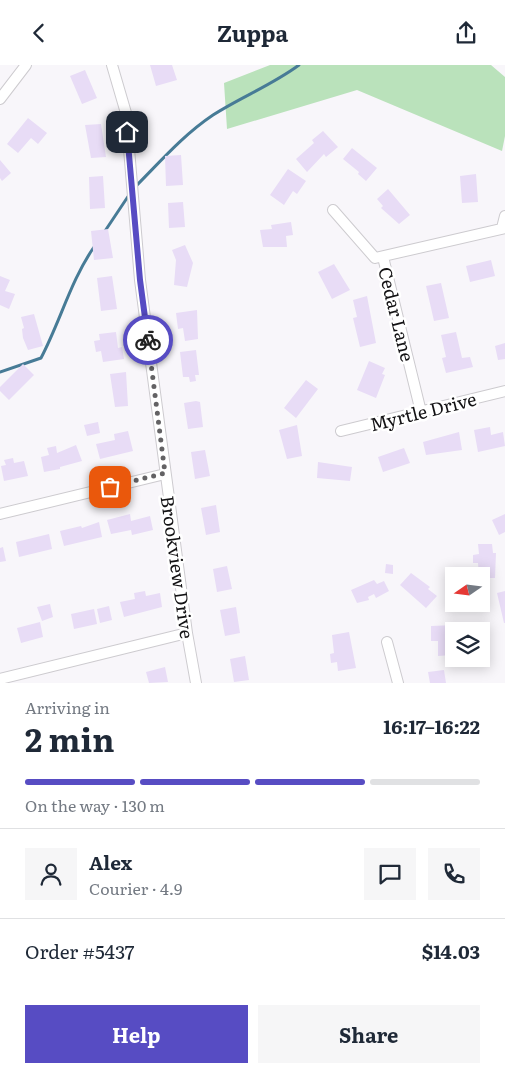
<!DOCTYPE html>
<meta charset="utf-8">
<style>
:root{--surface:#fff;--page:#f6f6f7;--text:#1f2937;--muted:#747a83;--line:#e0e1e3;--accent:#574cc3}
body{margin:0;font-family:Literata,serif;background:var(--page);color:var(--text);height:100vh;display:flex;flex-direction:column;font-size:19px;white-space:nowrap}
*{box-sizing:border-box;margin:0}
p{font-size:16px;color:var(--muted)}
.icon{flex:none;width:28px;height:28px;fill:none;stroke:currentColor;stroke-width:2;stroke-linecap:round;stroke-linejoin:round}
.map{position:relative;height:618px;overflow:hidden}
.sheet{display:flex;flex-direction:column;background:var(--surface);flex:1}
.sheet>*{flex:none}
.needle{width:32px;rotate:256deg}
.controls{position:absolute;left:445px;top:502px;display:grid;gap:10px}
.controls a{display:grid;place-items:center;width:45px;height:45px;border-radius:0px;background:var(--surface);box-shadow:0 2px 12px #0003;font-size:25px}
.pin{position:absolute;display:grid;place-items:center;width:42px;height:42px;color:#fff;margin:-21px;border-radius:10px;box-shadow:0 2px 8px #0006}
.courier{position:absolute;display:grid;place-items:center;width:50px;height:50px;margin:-25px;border:4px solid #574cc3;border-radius:50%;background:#fff;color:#222;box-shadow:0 1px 6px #0007}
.head em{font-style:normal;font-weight:700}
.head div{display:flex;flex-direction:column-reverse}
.head{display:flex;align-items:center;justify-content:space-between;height:85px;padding:0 25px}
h1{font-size:32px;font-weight:700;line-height:38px}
.bar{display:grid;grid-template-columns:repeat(4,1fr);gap:8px 5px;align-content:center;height:60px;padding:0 25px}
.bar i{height:6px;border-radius:4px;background:var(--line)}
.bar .active{background:var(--accent)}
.bar p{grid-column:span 4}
.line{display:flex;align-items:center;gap:12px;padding:0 25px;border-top:1px solid var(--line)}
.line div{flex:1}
.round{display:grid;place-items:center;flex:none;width:52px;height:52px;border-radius:0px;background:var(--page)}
.cta{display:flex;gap:10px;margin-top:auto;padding:10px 25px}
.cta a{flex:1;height:58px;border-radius:0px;background:var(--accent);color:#fff;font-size:20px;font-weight:700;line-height:58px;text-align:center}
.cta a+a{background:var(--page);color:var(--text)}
header{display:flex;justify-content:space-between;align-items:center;height:65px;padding:0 25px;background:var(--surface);font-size:22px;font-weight:700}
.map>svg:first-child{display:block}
.green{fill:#bae2bb}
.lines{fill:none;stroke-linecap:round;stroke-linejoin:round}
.stream{stroke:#477b96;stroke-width:3}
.building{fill:#e8dcf6}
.street-casing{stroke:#cdcbcf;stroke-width:12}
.street{stroke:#fff;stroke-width:10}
.done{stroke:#636264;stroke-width:5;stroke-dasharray:0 9}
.route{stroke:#574cc3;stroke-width:6}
.labels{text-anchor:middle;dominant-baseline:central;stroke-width:5;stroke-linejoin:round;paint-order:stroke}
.street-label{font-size:18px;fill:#131214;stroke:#fff}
</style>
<header><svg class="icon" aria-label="back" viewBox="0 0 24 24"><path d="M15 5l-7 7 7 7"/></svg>Zuppa<svg class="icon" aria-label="share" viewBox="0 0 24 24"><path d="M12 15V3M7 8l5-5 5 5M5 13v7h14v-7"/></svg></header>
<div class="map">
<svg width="505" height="618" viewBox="0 0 505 618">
<rect width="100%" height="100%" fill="#f8f6fa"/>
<path class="green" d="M270 0H491L505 12V71L502 86 357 25 227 64 224 18Z"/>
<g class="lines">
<path class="stream" d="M134 123C159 98 183 70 213 50 241 32 272 20 299 0
M105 166 129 130
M0 307 41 293C60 257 71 215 94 182"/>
</g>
<path class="building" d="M150 0H172L177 15 156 21Z
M85 5 97 33 82 39 70 11Z
M28 53 47 68 38 79 31 73 18 88 7 79Z
M101 59 106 92 91 93 85 60Z
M323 66 338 82 326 92 324 89 307 107 296 94 314 78 312 75Z
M352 83 377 103 366 116 358 109 359 107 343 94Z
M181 90 183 120 166 121 165 91Z
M0 95 11 108 2 116 0 113Z
M288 104 306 116 297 129 293 126 284 140 270 130Z
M476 109 478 137 462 138 460 111Z
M103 111 105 143 90 144 89 112Z
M388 124 410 150 399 159 381 143 383 141 377 134Z
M183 137 185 162 169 163 168 138Z
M291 157 293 170 286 171 287 182H263L260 165 272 164 271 160Z
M108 164 113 193 94 195 91 166Z
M185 180 193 198 187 222 174 220 176 195 172 185Z
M491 195 495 211 470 217 466 201Z
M334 199 350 225 332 234 318 207Z
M0 211 10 215 5 226 15 229 9 244 0 240Z
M112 211 117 244 101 246 97 213Z
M441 218 449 253 434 256 426 221Z
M367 231 376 278 360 282 353 253 357 252 353 235Z
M197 245 198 274 185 276 183 263 178 264 176 248Z
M34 249 43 281 28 285 23 273 22 264 24 263 21 252Z
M116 267 118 283 122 282 124 294 103 297 101 286 96 287 94 276 100 275 99 269Z
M456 267 462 293 470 292 473 302 446 308 442 293 446 292 441 270Z
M505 278V294L498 295 495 281Z
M196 285 199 310H195L196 316 190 317 189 312H183L180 287Z
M369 296 385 303 382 309 385 310 376 333 357 325Z
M23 299 34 310 9 335 0 326V322Z
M126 307 128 341 115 342 110 309Z
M306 315 318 324 296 353 284 343Z
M196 336 200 337 203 362 188 364 184 338Z
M98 357 100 368 87 371 84 360Z
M297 360 302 391 287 394 279 365Z
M490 362 491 370 503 367 505 381 478 387 474 365Z
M128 366 133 386 100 394 96 379 115 375 114 369Z
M459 367 462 385 426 390 423 377Z
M76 380 82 396 60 402V404L44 407 41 392 49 390 47 383 56 381 57 388Z
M404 383 410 398 383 407 378 392Z
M205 385 210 411 195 414 191 387Z
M13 393 14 398 24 396 28 411 4 416 1 401 6 400 4 395Z
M318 397 352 402 350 416 317 413Z
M216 440 220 467 206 470 201 443Z
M130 449 131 456 150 451 153 465 132 470 131 465 111 469 107 455Z
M505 449V467L499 470 492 455Z
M99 457 102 472 64 481 60 466 81 461 82 463Z
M49 469 52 484 19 492 16 477Z
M478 479H492L493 488H496L495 513H481L479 511 478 498H473V490L479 489Z
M3 482 6 496 0 497V483Z
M386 499 393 500V509L385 508Z
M227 501 232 524 217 527 213 504Z
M411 508 430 522 428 524 437 531 426 543 400 520Z
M374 515 377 519 384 516 389 526 376 533 374 529 368 532 369 535 357 538 351 525Z
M145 526 146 531 160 528 162 542 124 552 120 537 135 534 134 528Z
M505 526V558H504L497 528Z
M50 539 53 552 42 556 37 542Z
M109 541 112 555 100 558 97 544Z
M236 542 240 568 225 571 220 545Z
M94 544 97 559 74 564 71 549Z
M40 557 43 572 21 578 17 563Z
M455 560 454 576H451L452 590 438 591V576H431V561Z
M349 567 356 603 338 606 337 597 331 598 330 589 334 588 332 570Z
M245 591 249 615 234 617 230 594Z
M165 602 168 617 149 618 146 607Z
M444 605 446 618H430L428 607Z"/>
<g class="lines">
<g class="street-casing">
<path id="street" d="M112 0 126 48 140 215 187 568 196 618
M0 34 26 0
M333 145 375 193 505 163
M502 163 505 151
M383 192 421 347
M341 366 505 326
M0 449 165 409
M387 577 398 618
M0 614 187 568"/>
</g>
<use href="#street" class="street"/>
</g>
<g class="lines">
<path class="done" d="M110 422 165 408 148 275"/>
<path class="route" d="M127 67 140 215 148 275"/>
</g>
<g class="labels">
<g class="street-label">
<text transform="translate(397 249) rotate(76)">Cedar Lane</text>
<text transform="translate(423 346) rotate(-14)">Myrtle Drive</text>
<text transform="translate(178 502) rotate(82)">Brookview Drive</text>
</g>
</g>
</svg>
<div class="controls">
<a><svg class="needle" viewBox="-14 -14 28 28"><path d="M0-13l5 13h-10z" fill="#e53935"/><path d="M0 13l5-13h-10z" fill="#747a83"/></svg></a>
<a><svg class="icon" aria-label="layers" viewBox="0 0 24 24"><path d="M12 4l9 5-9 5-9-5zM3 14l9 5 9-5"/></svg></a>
</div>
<div class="pin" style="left:110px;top:422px;background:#ea580c"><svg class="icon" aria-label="bag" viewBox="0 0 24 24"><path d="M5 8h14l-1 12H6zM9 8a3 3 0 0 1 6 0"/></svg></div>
<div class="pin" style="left:127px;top:67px;background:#1f2937"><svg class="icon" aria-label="home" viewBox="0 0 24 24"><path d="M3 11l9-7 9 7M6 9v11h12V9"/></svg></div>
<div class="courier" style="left:148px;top:275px"><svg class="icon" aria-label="bike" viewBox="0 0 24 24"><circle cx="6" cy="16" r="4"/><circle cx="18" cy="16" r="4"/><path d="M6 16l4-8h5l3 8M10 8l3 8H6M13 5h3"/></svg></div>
</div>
<section class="sheet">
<div class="head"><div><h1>2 min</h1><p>Arriving in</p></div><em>16:17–16:22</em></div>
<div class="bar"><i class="active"></i><i class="active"></i><i class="active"></i><i></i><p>On the way · 130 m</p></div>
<div class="line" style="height:90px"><a class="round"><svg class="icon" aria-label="person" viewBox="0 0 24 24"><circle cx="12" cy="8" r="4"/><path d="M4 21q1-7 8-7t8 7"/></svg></a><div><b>Alex</b><p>Courier · 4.9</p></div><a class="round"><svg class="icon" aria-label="chat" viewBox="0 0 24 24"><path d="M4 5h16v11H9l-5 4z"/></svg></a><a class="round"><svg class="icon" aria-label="phone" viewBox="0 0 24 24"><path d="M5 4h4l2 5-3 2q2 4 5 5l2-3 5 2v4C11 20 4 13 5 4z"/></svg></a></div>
<div class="line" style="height:65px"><div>Order #5437</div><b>$14.03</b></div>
<div class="cta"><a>Help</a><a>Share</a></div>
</section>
